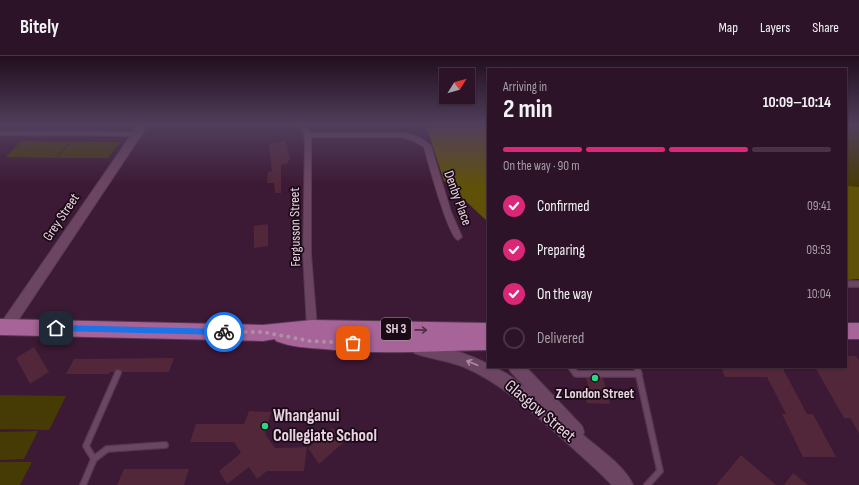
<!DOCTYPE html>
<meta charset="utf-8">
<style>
:root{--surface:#2d1327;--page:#392033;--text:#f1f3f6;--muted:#a79ea7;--line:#483244;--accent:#db2777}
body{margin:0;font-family:"Sofia Sans Condensed",sans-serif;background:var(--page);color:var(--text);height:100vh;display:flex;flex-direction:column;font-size:15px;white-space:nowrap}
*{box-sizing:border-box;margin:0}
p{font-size:13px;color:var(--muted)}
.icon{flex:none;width:22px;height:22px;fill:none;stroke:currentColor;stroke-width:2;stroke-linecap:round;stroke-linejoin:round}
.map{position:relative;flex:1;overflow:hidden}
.drawer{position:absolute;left:487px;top:12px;width:360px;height:300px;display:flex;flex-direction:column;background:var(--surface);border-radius:0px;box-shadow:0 1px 3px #0004,0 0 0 1px var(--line)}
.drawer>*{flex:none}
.needle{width:26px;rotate:53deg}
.controls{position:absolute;left:439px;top:12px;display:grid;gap:8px}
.controls a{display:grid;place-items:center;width:36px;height:36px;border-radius:0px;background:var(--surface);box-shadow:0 1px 3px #0004,0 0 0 1px var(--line);font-size:20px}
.pin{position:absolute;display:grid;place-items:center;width:34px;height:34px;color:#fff;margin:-17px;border-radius:8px;box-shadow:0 2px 6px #0006}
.courier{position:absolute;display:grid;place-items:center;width:40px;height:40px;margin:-20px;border:3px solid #1a73e8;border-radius:50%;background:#fff;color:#222;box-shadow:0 1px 5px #0007}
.headline em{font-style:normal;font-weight:700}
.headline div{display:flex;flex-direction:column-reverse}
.headline{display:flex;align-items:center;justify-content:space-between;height:68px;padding:0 16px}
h1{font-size:26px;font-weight:700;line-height:30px}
.bar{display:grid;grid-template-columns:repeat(4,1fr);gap:6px 4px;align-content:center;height:48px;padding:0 16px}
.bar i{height:5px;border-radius:3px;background:var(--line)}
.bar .selected{background:var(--accent)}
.bar p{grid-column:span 4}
ol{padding:0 16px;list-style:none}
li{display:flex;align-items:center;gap:12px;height:44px}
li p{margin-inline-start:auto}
li .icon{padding:4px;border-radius:50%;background:var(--accent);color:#fff;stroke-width:4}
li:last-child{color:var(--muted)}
li i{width:22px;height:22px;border:2px solid var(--line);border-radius:50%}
header{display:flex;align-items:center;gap:24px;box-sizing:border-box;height:56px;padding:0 20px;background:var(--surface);border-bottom:1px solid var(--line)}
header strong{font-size:19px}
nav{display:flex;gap:22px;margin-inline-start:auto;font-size:14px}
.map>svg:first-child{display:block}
.green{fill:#463b04}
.forest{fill:#605109}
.building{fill:#522739}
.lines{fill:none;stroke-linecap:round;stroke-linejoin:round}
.service-casing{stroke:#553850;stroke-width:8}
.minor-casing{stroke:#553850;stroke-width:2}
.secondary-casing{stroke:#553850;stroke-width:2}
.trunk-casing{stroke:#553850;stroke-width:2}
.service{stroke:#6c4563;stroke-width:5.5}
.minor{fill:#6c4563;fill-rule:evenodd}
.secondary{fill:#6c4563;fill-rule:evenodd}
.trunk{fill:#a76498;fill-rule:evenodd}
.oneway{stroke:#522e4a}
.oneway2{stroke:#ab8ca3}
.route{fill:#1a73e8}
.done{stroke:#ad92a6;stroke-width:4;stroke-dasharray:0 7.2}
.poi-dot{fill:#29d885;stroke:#1a0a16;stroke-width:1.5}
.labels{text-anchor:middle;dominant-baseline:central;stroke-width:3.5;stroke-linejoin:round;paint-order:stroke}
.shield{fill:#1a0a16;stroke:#ac97a6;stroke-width:1}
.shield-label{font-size:13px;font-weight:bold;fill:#ead3e3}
.street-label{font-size:14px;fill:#ead3e3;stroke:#1a0a16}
.poi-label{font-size:14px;font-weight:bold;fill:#ead3e3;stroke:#1a0a16}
.near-street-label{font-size:17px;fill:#ead3e3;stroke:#1a0a16}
.near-poi-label{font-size:17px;font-weight:bold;fill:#ead3e3;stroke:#1a0a16;text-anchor:start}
</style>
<header>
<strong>Bitely</strong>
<nav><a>Map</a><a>Layers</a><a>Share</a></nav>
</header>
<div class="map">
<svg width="859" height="429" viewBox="0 0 859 429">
<rect width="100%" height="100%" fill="#3c1934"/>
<path class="green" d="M846 70H859V194L846 196Z
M21 85 70 86 56 102 6 101Z
M71 86H120L108 102H57Z
M0 339 66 340 49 374 0 373Z
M38 375 24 403 0 404V376Z
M0 406H32L20 429H0Z"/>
<path class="forest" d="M488 69V166L444 125 426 69Z
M848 130 859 131V223L846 224V131Z"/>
<path class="building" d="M285 85 286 88H287L290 104H288L289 107 281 109V137H275L274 127H267L268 116 272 115 269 88Z
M268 168V190L254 192V170Z
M34 291 49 316 30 328 16 302Z
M846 300H856L859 304V377L850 362H844L815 311H846Z
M174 302 169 316H122L118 313 114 316H110L109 318H66L74 303Z
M721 311H782L807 358H813L836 401H803L782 358H786L767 321H725Z
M586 322H603L610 348 587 347 584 334 589 333Z
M249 355 271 356 265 378 275 392 307 391 304 415H267L257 423 249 411 227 428 219 415 241 397 234 386H190L196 368H244Z
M332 372 344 386 319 408 308 392Z
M741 399 776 429H716Z
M124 413H189L184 429H117Z
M793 417 808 429H784Z"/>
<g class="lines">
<g class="service-casing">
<path id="service" d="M846 228H859
M571 311 576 318H639
M637 311 660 415 647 429
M94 403 86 390 118 317
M83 429 94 403 107 393 165 389"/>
</g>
<g class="minor-casing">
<path id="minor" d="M300 69H307L310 77H402C413 78 423 82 431 90L451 156 462 181 458 184C448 181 428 105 424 91L412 84 402 81H311V198L317 272 316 275 312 276 308 275 307 272 303 198 305 87 304 79Z
M0 75 137 76 140 78 137 80 0 79Z"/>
</g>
<g class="secondary-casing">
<path id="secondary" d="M138 69H148L11 275 6 277 1 275V267Z
M419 285C443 290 466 297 488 308V311C501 311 517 325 527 333L511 316 508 311H526L582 370 584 376 583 379C599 393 625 410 633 429H612C597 413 581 400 565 385 534 358 502 327 464 311 447 304 430 303 414 297L412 292 414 287Z"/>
</g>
<g class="trunk-casing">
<path id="trunk" d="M0 263 263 269 312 264 488 267V294C433 295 378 299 324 293 308 292 291 291 276 285L275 283 263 285 0 279Z
M846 267H859V283H846Z"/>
</g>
<use href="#service" class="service"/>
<use href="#minor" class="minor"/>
<use href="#secondary" class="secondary"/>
<use href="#trunk" class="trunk"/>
</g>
<defs><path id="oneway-shaft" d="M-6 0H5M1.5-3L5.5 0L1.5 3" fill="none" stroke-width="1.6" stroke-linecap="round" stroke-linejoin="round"/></defs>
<use class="oneway" href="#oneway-shaft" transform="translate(421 274) rotate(1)"/>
<use class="oneway2" href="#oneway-shaft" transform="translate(472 307) rotate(-157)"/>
<linearGradient id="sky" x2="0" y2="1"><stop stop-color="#210e1d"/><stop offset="0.53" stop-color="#503e5c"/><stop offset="1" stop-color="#503e5c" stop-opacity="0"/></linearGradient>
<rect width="859" height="130" fill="url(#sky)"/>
<path class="route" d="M56 269 224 273 228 276 224 279 56 275 53 272Z"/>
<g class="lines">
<path class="done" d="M224 276H263L310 285 353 287"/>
</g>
<g class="poi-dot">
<circle cx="595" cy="322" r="4"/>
<circle cx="265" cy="370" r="4"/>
</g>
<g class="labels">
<rect class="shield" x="381" y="262" width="30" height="22" rx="3"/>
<g class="shield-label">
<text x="396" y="273">SH 3</text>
</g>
<g class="street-label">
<text transform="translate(458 142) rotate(70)">Denby Place</text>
<text transform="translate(61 161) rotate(-56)">Grey Street</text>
<text transform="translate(295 171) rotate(-91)">Fergusson Street</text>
</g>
<g class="poi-label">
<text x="595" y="337">Z London Street</text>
</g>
<g class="near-street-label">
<text transform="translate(540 355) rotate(40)">Glasgow Street</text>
</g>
<g class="near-poi-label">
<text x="273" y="360">Whanganui<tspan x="273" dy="20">Collegiate School</tspan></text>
</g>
</g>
</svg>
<div class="controls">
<a><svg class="needle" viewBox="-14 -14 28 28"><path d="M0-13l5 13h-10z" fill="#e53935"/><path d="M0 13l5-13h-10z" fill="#a79ea7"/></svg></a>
</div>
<div class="pin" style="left:353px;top:287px;background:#ea580c"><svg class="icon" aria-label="bag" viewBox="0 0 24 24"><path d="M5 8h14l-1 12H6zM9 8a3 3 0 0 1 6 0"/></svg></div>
<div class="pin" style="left:56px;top:272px;background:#1f2937"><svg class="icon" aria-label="home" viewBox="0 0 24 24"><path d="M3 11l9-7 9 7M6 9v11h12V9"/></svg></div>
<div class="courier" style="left:224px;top:276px"><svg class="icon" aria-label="bike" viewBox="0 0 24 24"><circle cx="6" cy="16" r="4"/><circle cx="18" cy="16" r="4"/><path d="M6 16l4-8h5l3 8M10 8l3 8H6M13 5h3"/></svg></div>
<section class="drawer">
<div class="headline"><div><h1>2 min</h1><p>Arriving in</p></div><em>10:09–10:14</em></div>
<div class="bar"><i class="selected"></i><i class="selected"></i><i class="selected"></i><i></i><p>On the way · 90 m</p></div>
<ol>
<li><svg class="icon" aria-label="check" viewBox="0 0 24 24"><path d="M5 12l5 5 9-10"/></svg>Confirmed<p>09:41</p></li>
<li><svg class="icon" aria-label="check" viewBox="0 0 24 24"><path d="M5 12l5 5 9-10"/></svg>Preparing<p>09:53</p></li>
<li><svg class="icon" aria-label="check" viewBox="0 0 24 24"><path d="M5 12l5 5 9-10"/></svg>On the way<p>10:04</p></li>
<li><i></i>Delivered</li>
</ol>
</section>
</div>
